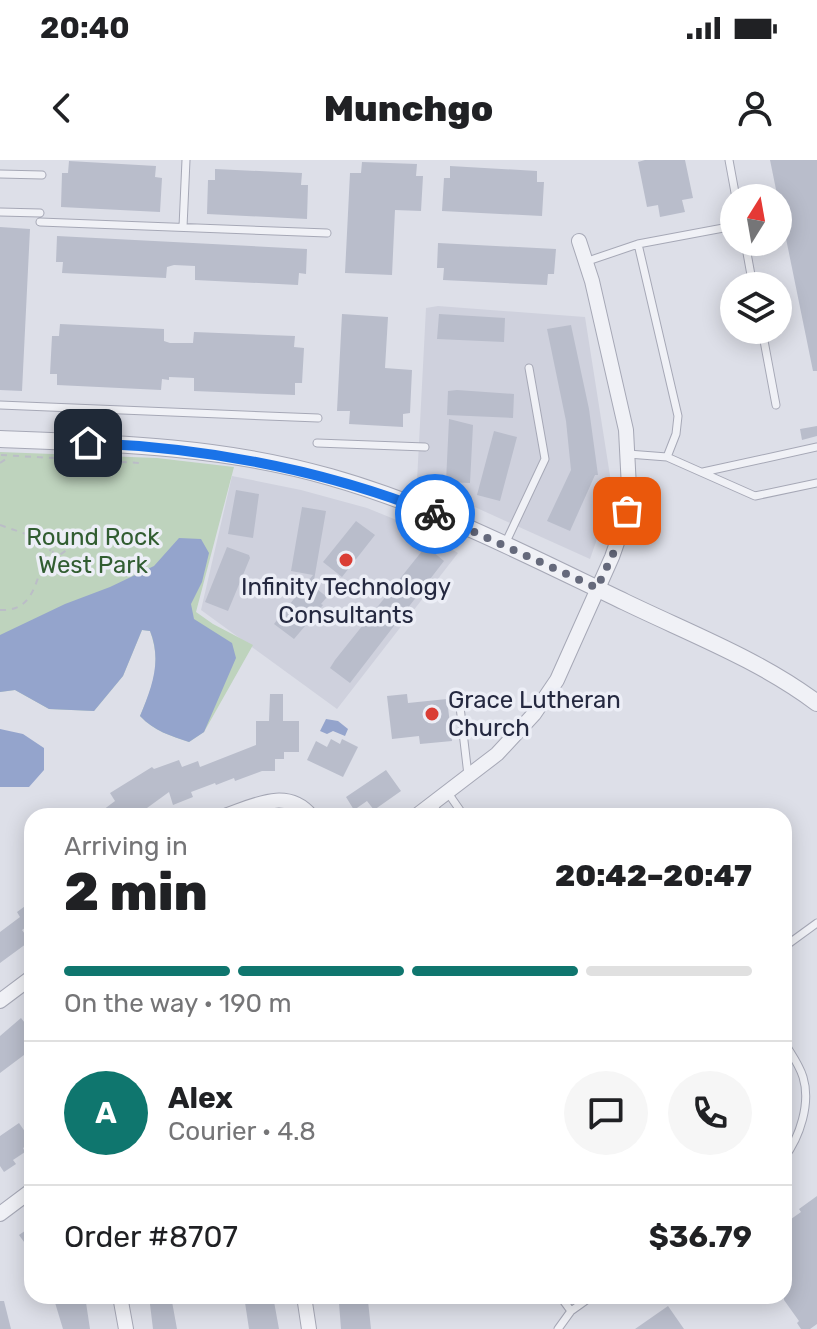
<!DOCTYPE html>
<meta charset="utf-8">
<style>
:root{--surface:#fff;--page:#f6f6f6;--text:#202124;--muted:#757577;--line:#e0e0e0;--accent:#0f766e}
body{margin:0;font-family:Rubik,sans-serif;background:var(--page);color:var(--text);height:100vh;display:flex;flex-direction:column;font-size:30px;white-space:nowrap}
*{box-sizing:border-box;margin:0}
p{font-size:26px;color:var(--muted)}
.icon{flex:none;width:44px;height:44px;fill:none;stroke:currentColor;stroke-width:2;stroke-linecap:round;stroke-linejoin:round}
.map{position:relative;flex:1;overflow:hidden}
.sheet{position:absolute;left:24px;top:648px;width:768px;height:496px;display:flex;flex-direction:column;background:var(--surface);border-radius:24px;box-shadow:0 4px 20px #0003}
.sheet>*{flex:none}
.needle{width:52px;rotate:11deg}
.buttons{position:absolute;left:720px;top:24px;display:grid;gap:16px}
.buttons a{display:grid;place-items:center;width:72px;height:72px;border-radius:50%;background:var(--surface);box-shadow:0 4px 20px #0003;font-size:40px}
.pin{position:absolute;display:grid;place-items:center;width:68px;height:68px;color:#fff;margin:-34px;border-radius:16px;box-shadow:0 4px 12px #0006}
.courier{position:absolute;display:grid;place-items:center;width:80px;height:80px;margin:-40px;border:6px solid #1a73e8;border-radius:50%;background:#fff;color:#222;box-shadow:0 2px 10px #0007}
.headline em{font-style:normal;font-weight:800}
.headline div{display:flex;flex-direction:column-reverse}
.headline{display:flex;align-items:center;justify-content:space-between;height:136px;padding:0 40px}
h1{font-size:52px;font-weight:800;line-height:60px}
.bar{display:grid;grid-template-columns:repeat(4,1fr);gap:12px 8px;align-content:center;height:96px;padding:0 40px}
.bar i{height:10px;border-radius:6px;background:var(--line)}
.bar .on{background:var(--accent)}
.bar p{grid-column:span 4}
.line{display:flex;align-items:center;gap:20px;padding:0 40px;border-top:2px solid var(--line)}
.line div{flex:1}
.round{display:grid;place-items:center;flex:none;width:84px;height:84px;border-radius:42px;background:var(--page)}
.status{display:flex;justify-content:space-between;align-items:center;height:56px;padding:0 40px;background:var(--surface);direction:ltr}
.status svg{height:22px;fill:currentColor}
header{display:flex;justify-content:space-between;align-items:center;height:104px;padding:0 40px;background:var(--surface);font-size:36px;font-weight:800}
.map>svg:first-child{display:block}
.built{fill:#cfd1dd}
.green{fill:#bed3bd}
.water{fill:#94a4cc}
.building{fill:#b9bdcb}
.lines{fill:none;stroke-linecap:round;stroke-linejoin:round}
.service-casing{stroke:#a6a8b6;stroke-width:9}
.minor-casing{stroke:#a6a8b6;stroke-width:16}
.tertiary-casing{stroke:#a6a8b6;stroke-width:18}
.path{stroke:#bbbdc7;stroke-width:2;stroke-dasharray:6 6;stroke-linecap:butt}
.service{stroke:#f0f1f6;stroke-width:7}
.minor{stroke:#f0f1f6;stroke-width:14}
.tertiary{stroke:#f0f1f6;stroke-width:16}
.done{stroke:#65697b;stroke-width:8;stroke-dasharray:0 14.4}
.route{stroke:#1a73e8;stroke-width:10}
.poi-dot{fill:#da3d35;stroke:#eceef6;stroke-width:3}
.labels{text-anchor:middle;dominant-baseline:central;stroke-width:7;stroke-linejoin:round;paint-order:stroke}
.park-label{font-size:24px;fill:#315d31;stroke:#eceef6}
.poi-label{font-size:24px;fill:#252940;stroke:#eceef6}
</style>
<div class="status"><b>20:40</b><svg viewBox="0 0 49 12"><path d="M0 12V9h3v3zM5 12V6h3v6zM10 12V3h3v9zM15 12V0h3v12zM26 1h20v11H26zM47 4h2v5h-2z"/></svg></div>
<header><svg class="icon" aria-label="back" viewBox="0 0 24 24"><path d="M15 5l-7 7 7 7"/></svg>Munchgo<svg class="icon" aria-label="person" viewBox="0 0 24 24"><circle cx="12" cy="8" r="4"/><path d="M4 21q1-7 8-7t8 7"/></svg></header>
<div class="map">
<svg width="817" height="1169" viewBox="0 0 817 1169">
<rect width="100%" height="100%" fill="#dddfe8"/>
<path class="built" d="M438 146 585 157 611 322 603 362 590 399 417 321 426 148Z
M232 316 301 330 367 348 404 363 458 393 337 549 201 450Z"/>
<path class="green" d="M0 292 157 298 234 307 196 452 213 464 253 485 204 572 189 582C171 576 154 571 140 556 153 525 162 504 150 471L142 470 123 516 94 551 49 549 15 530 0 532Z"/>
<path class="water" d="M179 378 201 379 209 393 202 422 191 444 194 459 232 483 236 498 204 572 189 582C171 576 154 571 140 556 152 527 162 501 150 471L142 470 123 516 94 551 49 549 15 530 0 532V475L65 444 110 427 154 406Z
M326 559 338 561 348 569 345 576 333 571 327 574 320 571Z
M0 569 23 574 44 588V610L29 627H0Z"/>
<path class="building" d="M645 0H685L693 38 682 40 685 52 660 57 658 45 647 47 638 2Z
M770 0H817V211H813Z
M69 1 156 6 155 17 162 18 160 52 61 47 62 13H68Z
M362 2 417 4 416 16H423L421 51 395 50 392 115 345 113 350 13H361Z
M450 6 537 11V22H544L542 56 442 51 444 18H450Z
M215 9 302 13 301 25H308L307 59 207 54 208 20H215Z
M0 67 30 69 22 231 0 230Z
M57 76 307 89 306 114 299 113 298 125 195 120V106L174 105 167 107 166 118 62 113 63 102H56Z
M438 83 556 89 554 114H548L547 125 443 120 444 108H437Z
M342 154 388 157 385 208 412 210 410 253 403 254V267L349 264 350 251H337Z
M439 154 505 158 504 182 437 179Z
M60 164 164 169V181L170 183H193L194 172 295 176 294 187 304 188 302 223H295V235L194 231V218L169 217V220L162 219 161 230 57 225V214H50L52 176H59Z
M571 165 589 249 598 315H595L570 371 547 361 571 310 566 261 547 169Z
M457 230 514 234 513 258 447 255 448 231Z
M449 259 473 265 470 323 446 322Z
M817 266V276L802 280 800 269Z
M494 271 517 277 500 341 477 335Z
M236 330 259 334 253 378 228 374Z
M302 347 326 351 313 426 327 437 321 444 323 445 294 479 274 464 313 415 291 411Z
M356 361 375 375 342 417 323 402Z
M426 386 444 401 350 523 330 508 335 500Z
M227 387 249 395 250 398 228 451 205 442Z
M270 534H283V561H299V592H284V599H275V611H262L235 621 234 618 216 625 215 623 191 632 193 637 173 645 169 632 136 656H95L115 641 110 633 152 607 154 609 179 600 182 607 198 601 200 607 256 585V561H269Z
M407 534 408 543 447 539 452 581 420 584 419 576 392 579 387 536Z
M331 579 340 584 342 579 358 587 343 617 307 600 316 581 327 587Z
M386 610 401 631 374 650 367 641 354 650 346 637Z
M32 741V763L22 770 30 781 0 803V772L20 757 17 752Z
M21 858 32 872V889L0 913V876Z
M19 963 32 982 23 988 25 992 13 1000 16 1004 4 1012 0 1006V976Z
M817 1036V1164L810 1169H801L797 1163 799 1161 784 1140V1064L801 1052 799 1049Z
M32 1066V1093L19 1075Z
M53 1136H85L90 1169H63Z
M149 1136H171L177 1169H153Z
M244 1136H273L279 1169H249Z
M0 1141H4L11 1169H0Z
M368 1141 371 1169H341L339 1143Z
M668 1146 684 1169H635Z"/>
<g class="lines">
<g class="service-casing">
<path id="service" d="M729 0 736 38
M0 14 42 15
M0 52 40 53
M40 62 327 73
M183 67 186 0
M745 82 753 126
M638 84 734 66
M585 102 638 84 678 256 676 274 667 297 755 336 817 323
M762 170 776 245
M0 245 318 258
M317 283 425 287
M628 294 667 297
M703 312 817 287
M505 384 545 299 529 208
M459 538 468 615
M448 633 464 656
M432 644 441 656
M784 787 817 763
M784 882C791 894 799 904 803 917 811 943 800 977 784 998
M560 1136 571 1151
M558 1169 571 1151 592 1136"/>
</g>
<g class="minor-casing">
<path id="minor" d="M225 656C254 646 287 627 311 656
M416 656 497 594 534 554 557 520 612 397 625 360 629 328 626 270 592 121 579 81
M0 841 32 817
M0 1054 32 1030
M120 1136 126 1169
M304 1136 309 1169"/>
</g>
<g class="tertiary-casing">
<path id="tertiary" d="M0 279C110 283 223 286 330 317 433 346 529 396 625 442 689 473 760 500 817 543"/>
</g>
<path class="path" d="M1 295 140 303
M0 303 9 297
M0 365 43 380 57 397 94 370
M0 450C39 452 34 412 51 389"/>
<use href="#service" class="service"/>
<use href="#minor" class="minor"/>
<use href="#tertiary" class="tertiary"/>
</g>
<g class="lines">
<path class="done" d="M435 354 597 428 620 379 627 351"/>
<path class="route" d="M88 283C209 288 323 309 435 354"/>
</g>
<g class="poi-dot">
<circle cx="346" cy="400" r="8"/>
<circle cx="432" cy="554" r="8"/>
</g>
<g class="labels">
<g class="park-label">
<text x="93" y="377">Round Rock<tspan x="93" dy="28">West Park</tspan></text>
</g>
<g class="poi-label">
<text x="346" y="427">Infinity Technology<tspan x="346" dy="28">Consultants</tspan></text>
<text x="448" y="540" text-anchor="start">Grace Lutheran<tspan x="448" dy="28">Church</tspan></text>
</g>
</g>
</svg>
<div class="buttons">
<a><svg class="needle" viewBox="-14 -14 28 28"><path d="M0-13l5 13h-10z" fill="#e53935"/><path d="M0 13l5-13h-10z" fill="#757577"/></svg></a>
<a><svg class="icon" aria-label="layers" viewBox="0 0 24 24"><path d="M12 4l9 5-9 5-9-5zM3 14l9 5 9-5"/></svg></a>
</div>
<div class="pin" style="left:627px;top:351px;background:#ea580c"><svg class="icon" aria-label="bag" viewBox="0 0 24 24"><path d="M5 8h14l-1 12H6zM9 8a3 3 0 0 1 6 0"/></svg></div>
<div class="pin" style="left:88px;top:283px;background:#1f2937"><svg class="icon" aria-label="home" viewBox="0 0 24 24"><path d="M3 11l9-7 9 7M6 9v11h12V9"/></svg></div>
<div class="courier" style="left:435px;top:354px"><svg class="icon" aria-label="bike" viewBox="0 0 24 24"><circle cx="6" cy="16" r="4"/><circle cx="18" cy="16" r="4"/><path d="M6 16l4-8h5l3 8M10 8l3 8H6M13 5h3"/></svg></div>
<section class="sheet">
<div class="headline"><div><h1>2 min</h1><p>Arriving in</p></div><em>20:42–20:47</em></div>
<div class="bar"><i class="on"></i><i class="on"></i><i class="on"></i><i></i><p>On the way · 190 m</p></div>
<div class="line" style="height:144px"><b class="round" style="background:var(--accent);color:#fff">A</b><div><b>Alex</b><p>Courier · 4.8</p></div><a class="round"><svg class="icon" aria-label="chat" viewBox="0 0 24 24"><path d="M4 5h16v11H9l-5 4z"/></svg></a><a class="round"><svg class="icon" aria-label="phone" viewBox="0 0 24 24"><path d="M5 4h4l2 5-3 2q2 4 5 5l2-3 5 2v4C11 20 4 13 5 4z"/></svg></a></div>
<div class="line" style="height:104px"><div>Order #8707</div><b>$36.79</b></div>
</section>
</div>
